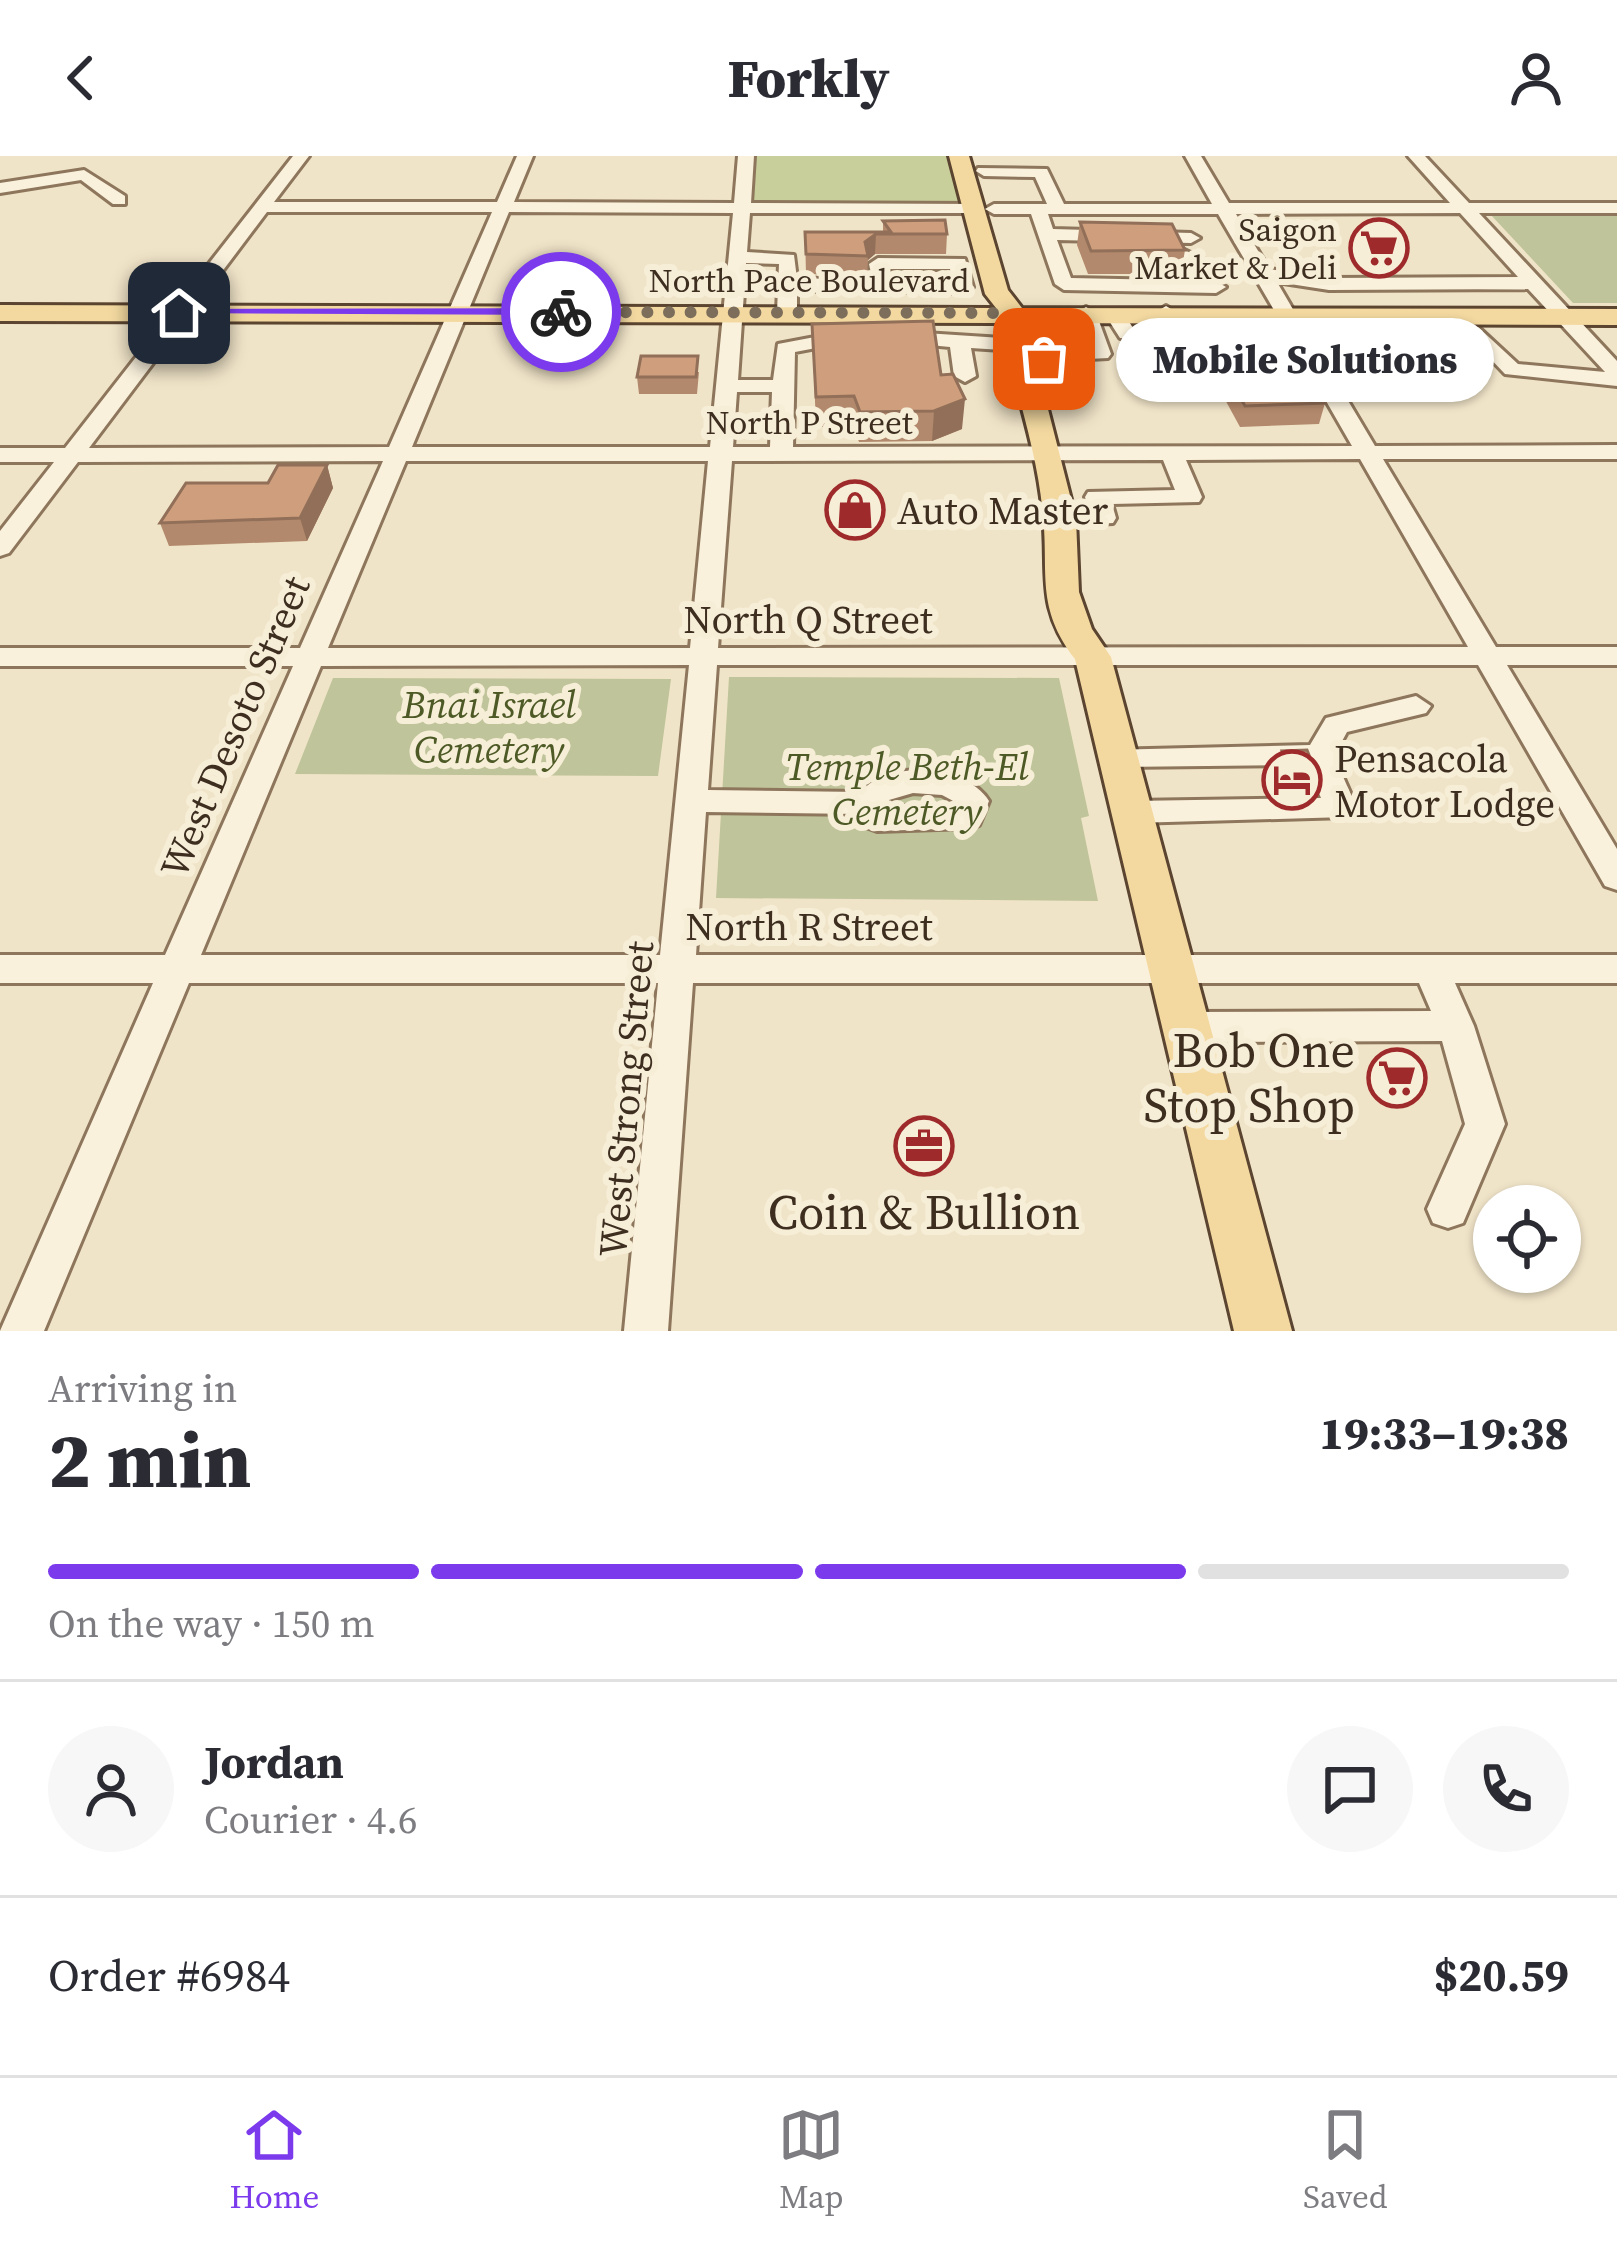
<!DOCTYPE html>
<meta charset="utf-8">
<style>
:root{--surface:#fff;--page:#f7f7f7;--text:#2b2b33;--muted:#7c7c81;--line:#e1e1e2;--accent:#7c3aed}
body{margin:0;font-family:"Source Serif 4",serif;background:var(--page);color:var(--text);height:100vh;display:flex;flex-direction:column;font-size:45px;white-space:nowrap}
*{box-sizing:border-box;margin:0}
p{font-size:39px;color:var(--muted)}
.icon{flex:none;width:66px;height:66px;fill:none;stroke:currentColor;stroke-width:2;stroke-linecap:round;stroke-linejoin:round}
.map{position:relative;height:1175px;overflow:hidden}
.details{display:flex;flex-direction:column;background:var(--surface);flex:1}
.details>*{flex:none}
.controls{position:absolute;left:1473px;top:1029px;display:grid;gap:24px}
.controls a{display:grid;place-items:center;width:108px;height:108px;border-radius:50%;background:var(--surface);box-shadow:0 3px 9px #0004;font-size:60px}
.pin{position:absolute;display:grid;place-items:center;width:102px;height:102px;color:#fff;margin:-51px;border-radius:24px;box-shadow:0 6px 18px #0006}
.courier{position:absolute;display:grid;place-items:center;width:120px;height:120px;margin:-60px;border:9px solid #7c3aed;border-radius:50%;background:#fff;color:#222;box-shadow:0 3px 15px #0007}
.bubble{position:absolute;height:84px;border-radius:42px;background:var(--surface);box-shadow:0 3px 9px #0004;font-size:39px;font-weight:800;line-height:84px;text-align:center}
.head em{font-style:normal;font-weight:800}
.head div{display:flex;flex-direction:column-reverse}
.head{display:flex;align-items:center;justify-content:space-between;height:204px;padding:0 48px}
h1{font-size:78px;font-weight:800;line-height:90px}
.bar{display:grid;grid-template-columns:repeat(4,1fr);gap:18px 12px;align-content:center;height:144px;padding:0 48px}
.bar i{height:15px;border-radius:9px;background:var(--line)}
.bar .current{background:var(--accent)}
.bar p{grid-column:span 4}
.line{display:flex;align-items:center;gap:30px;padding:0 48px;border-top:3px solid var(--line)}
.line div{flex:1}
.round{display:grid;place-items:center;flex:none;width:126px;height:126px;border-radius:63px;background:var(--page)}
header{display:flex;justify-content:space-between;align-items:center;height:156px;padding:0 48px;background:var(--surface);font-size:54px;font-weight:800}
.tabs{display:flex;justify-content:space-around;align-items:center;height:168px;border-top:3px solid var(--line);background:var(--surface);font-size:33px;color:var(--muted)}
.tabs a{display:grid;justify-items:center;gap:6px}
.tabs .current{color:var(--accent)}
.map>svg:first-child{display:block}
.green{fill:#c9cf9b}
.cemetery{fill:#bfc49a}
.lines{fill:none;stroke-linecap:round;stroke-linejoin:round}
.minor-casing{stroke:#8d765c;stroke-width:6}
.major-casing{stroke:#5b4430;stroke-width:6}
.minor{fill:#faf1dc;fill-rule:evenodd}
.major{fill:#f3d9a0;fill-rule:evenodd}
.wall{fill:#b2896c}
.shaded-wall{fill:#916f58}
.building{fill:#cf9f7d;stroke:#916f58;stroke-width:3}
.route{fill:#7c3aed}
.done{stroke:#7c6e5b;stroke-width:12;stroke-dasharray:0 21.6}
.labels{text-anchor:middle;dominant-baseline:central;stroke-width:12;stroke-linejoin:round;paint-order:stroke}
.far-poi-label{font-size:33px;fill:#3d2e20;stroke:#f7eed8;text-anchor:end}
.far-street-label{font-size:33px;fill:#3d2e20;stroke:#f7eed8}
.poi-label{font-size:39px;fill:#3d2e20;stroke:#f7eed8;text-anchor:start}
.street-label{font-size:39px;fill:#3d2e20;stroke:#f7eed8}
.park-label{font-size:39px;font-style:italic;fill:#4d5a26;stroke:#f7eed8}
.near-poi-label{font-size:48px;fill:#3d2e20;stroke:#f7eed8;text-anchor:end}
</style>
<header><svg class="icon" aria-label="back" viewBox="0 0 24 24"><path d="M15 5l-7 7 7 7"/></svg>Forkly<svg class="icon" aria-label="person" viewBox="0 0 24 24"><circle cx="12" cy="8" r="4"/><path d="M4 21q1-7 8-7t8 7"/></svg></header>
<div class="map">
<svg width="1617" height="1175" viewBox="0 0 1617 1175">
<rect width="100%" height="100%" fill="#f0e4c8"/>
<path class="green" d="M755 0H952L965 48 751 47Z"/>
<path class="cemetery" d="M1491 59H1617V147H1573Z
M729 521 1059 522 1089 660 1081 662 1098 745 716 742Z
M333 522 671 523 658 620 295 618Z"/>
<g class="lines">
<g class="minor-casing">
<path id="minor" d="M293 0H309L274 46H497L517 0H533L514 46 734 47 738 0H754L751 47 979 48V56L973 57H750L747 96 794 99 797 123 860 122 869 128 860 134 797 135V156L787 162 777 156 779 108 746 107 738 224H773L778 188 836 177 838 152 855 156 853 185 795 196 793 291 1352 290 1295 191 1200 188 1190 182 1200 176 1288 178 1218 58H1048L1053 73 1191 77 1200 82 1191 87 1057 84 1071 122 1216 125 1226 131 1216 137 1064 134 1055 128 1031 58H994L985 53 994 48H1047L1035 21 984 20 976 15 978 12 1047 13 1064 48H1212L1185 0H1201L1229 47H1450L1408 0H1425L1469 47H1617V57H1479L1617 205V230L1505 218 1484 196 1316 191 1375 290 1617 289V303H1383L1496 491H1617V509H1507L1617 693V734L1605 730 1478 509H717L708 634 861 636C888 603 967 609 989 645L979 669 968 672 877 675 866 671 860 658 706 656 696 799H1617V827H1455L1474 870 1505 968 1463 1067 1448 1072 1433 1067 1427 1053 1465 968 1442 885 1187 886 1174 882 1169 871 1174 860 1187 856 1431 855 1419 827H693L668 1175H624L658 827H189L44 1175H0L153 827H0V799H165L293 510H0V492H300L383 305 78 306 9 397 0 400V375L54 306H0V292H65ZM267 56H492L389 291 89 292ZM509 56 733 57 710 291H412ZM1460 57 1518 121 1329 122 1269 113 1236 58ZM1277 126 1329 134 1528 133 1605 216 1518 208 1478 171 1468 177 1473 183 1308 179ZM737 236H772L770 291H733ZM1360 303 1468 491 718 492 732 305 1163 304 1175 334 1088 336 1085 341 1089 355 1051 358 1048 363 1060 370 1113 367 1116 362 1112 348 1199 346 1202 341 1186 304ZM406 305H708L690 492H328ZM689 509 660 799H201L321 510ZM913 637 942 639 957 647 889 651V644Z
M84 14 125 40V48H113L81 24 0 37V27Z
M1180 92 1212 107 1214 111 1198 115 1174 101 1171 97Z
M878 102 965 103 973 131 963 137 875 135 869 108ZM888 113H950L952 125H890Z
M1166 150 1176 156 1180 182H1120L1104 157 1121 153 1133 172H1161L1156 156Z
M1086 151 1096 157 1111 198 1108 202 1013 207 1010 203 1020 197 1089 193 1076 157Z
M894 175 1017 183 1027 189 1017 195 971 192 976 220 965 226 954 220 950 191 887 185V177Z
M1416 540 1431 550 1426 557 1347 576 1334 600 1355 648 1346 661 1133 667 1122 664 1117 656 1122 648 1133 645 1321 642 1307 609 1119 611 1104 601 1108 594 1310 589 1326 562Z"/>
</g>
<g class="major-casing">
<path id="major" d="M949 0H969L1008 134 1022 152 1617 153V169L1026 167 1076 363 1079 436 1092 473 1111 501 1292 1175H1234L1075 503C1035 451 1049 417 1043 360 1038 296 1014 230 1000 167L0 165V149L996 152 985 138Z"/>
</g>
<use href="#minor" class="minor"/>
<use href="#major" class="major"/>
</g>
<path class="wall" d="M883 65 947 78 946 98H875L868 104 867 120 806 118 805 76H883Z
M1080 66 1185 94 1181 118H1088L1077 89Z
M812 168 941 219 962 273 932 285 859 286 853 270 816 271Z
M1203 176 1325 247 1319 268 1240 271 1199 196Z
M699 216 697 238H639L637 221Z
M327 309 333 332 307 385 169 390 160 367 268 327Z
M1282 595 1317 619 1310 638 1285 637 1276 614Z"/>
<path class="shaded-wall" d="M876 78 875 98 868 104 865 86Z
M965 243 962 273 932 285 934 255Z
M327 309 333 332 307 385 300 362Z"/>
<path class="building" d="M945 64 947 78H876L865 86 868 100 806 98 805 76H891L883 65Z
M1080 66 1172 68 1185 94 1091 95Z
M933 165 941 219 953 218 965 243 934 255 860 256 854 240 816 241 812 168Z
M1280 175 1325 247 1245 250 1203 176Z
M641 200H698L696 221H637Z
M278 309H327L300 362 160 367 186 327H268Z
M1307 594 1317 619 1291 618 1282 595Z"/>
<path class="route" d="M561 152 565 159 172 157 179 153Z"/>
<g class="lines">
<path class="done" d="M561 156 1009 157 1020 203H1044"/>
</g>
<defs>
<g id="supermarket-ring" transform="scale(3)"><circle r="9.5" fill="#f7eed8" stroke="#9e2a2b" stroke-width="1.5"/><path d="M-6-5.5h2.5l.6 2H6L4.5 2H-2.5L-4.4-4H-6ZM-1.5 3.2a1.3 1.3 0 1 0 .1 0ZM3 3.2a1.3 1.3 0 1 0 .1 0Z" fill="#9e2a2b"/></g>
<g id="shop-ring" transform="scale(3)"><circle r="9.5" fill="#f7eed8" stroke="#9e2a2b" stroke-width="1.5"/><path d="M-5-2.5h2.3a2.7 3.5 0 0 1 5.4 0H5L5.5 6h-11ZM-1.5-2.5h3a1.5 2.3 0 0 0-3 0Z" fill="#9e2a2b"/></g>
<g id="hotel-ring" transform="scale(3)"><circle r="9.5" fill="#f7eed8" stroke="#9e2a2b" stroke-width="1.5"/><path d="M-6-4.5h1.5V1H6V5H4.5V3h-9V5H-6ZM-4 0a1.8 1.8 0 1 1 3.6 0ZM.5 0V-2.5h3Q6-2.5 6 0Z" fill="#9e2a2b"/></g>
<g id="office-ring" transform="scale(3)"><circle r="9.5" fill="#f7eed8" stroke="#9e2a2b" stroke-width="1.5"/><path d="M-6-3h4V-5.5h4V-3h4V5H-6ZM-1-4.5V-3h2v-1.5ZM-6 0V1H6V0Z" fill="#9e2a2b"/></g>
</defs>
<g fill-rule="evenodd">
<use href="#supermarket-ring" x="1379" y="92"/>
<use href="#shop-ring" x="855" y="354"/>
<use href="#hotel-ring" x="1292" y="624"/>
<use href="#supermarket-ring" x="1397" y="922"/>
<use href="#office-ring" x="924" y="990"/>
</g>
<g class="labels">
<g class="far-poi-label">
<text x="1337" y="73">Saigon<tspan x="1337" dy="38">Market &amp; Deli</tspan></text>
</g>
<g class="far-street-label">
<text x="809" y="124">North Pace Boulevard</text>
<text x="809" y="266">North P Street</text>
</g>
<g class="poi-label">
<text x="897" y="354">Auto Master</text>
<text x="1334" y="602">Pensacola<tspan x="1334" dy="45">Motor Lodge</tspan></text>
</g>
<g class="street-label">
<text x="808" y="463">North Q Street</text>
<text transform="translate(235 571) rotate(-67)">West Desoto Street</text>
<text x="809" y="770">North R Street</text>
<text transform="translate(626 943) rotate(-85)">West Strong Street</text>
</g>
<g class="park-label">
<text x="489" y="548">Bnai Israel<tspan x="489" dy="45">Cemetery</tspan></text>
<text x="907" y="610">Temple Beth-El<tspan x="907" dy="45">Cemetery</tspan></text>
</g>
<g class="near-poi-label">
<text x="1355" y="894">Bob One<tspan x="1355" dy="55">Stop Shop</tspan></text>
<text x="924" y="1056" text-anchor="middle">Coin &amp; Bullion</text>
</g>
</g>
</svg>
<div class="controls">
<a><svg class="icon" aria-label="locate" viewBox="0 0 24 24"><circle cx="12" cy="12" r="6"/><path d="M12 2v4M12 18v4M2 12h4M18 12h4"/></svg></a>
</div>
<div class="pin" style="left:1044px;top:203px;background:#ea580c"><svg class="icon" aria-label="bag" viewBox="0 0 24 24"><path d="M5 8h14l-1 12H6zM9 8a3 3 0 0 1 6 0"/></svg></div>
<div class="pin" style="left:179px;top:157px;background:#1f2937"><svg class="icon" aria-label="home" viewBox="0 0 24 24"><path d="M3 11l9-7 9 7M6 9v11h12V9"/></svg></div>
<div class="courier" style="left:561px;top:156px"><svg class="icon" aria-label="bike" viewBox="0 0 24 24"><circle cx="6" cy="16" r="4"/><circle cx="18" cy="16" r="4"/><path d="M6 16l4-8h5l3 8M10 8l3 8H6M13 5h3"/></svg></div>
<div class="bubble" style="left:1116px;top:162px;width:378px">Mobile Solutions</div>
</div>
<section class="details">
<div class="head"><div><h1>2 min</h1><p>Arriving in</p></div><em>19:33–19:38</em></div>
<div class="bar"><i class="current"></i><i class="current"></i><i class="current"></i><i></i><p>On the way · 150 m</p></div>
<div class="line" style="height:216px"><a class="round"><svg class="icon" aria-label="person" viewBox="0 0 24 24"><circle cx="12" cy="8" r="4"/><path d="M4 21q1-7 8-7t8 7"/></svg></a><div><b>Jordan</b><p>Courier · 4.6</p></div><a class="round"><svg class="icon" aria-label="chat" viewBox="0 0 24 24"><path d="M4 5h16v11H9l-5 4z"/></svg></a><a class="round"><svg class="icon" aria-label="phone" viewBox="0 0 24 24"><path d="M5 4h4l2 5-3 2q2 4 5 5l2-3 5 2v4C11 20 4 13 5 4z"/></svg></a></div>
<div class="line" style="height:156px"><div>Order #6984</div><b>$20.59</b></div>
</section>
<nav class="tabs">
<a class="current"><svg class="icon" aria-label="home" viewBox="0 0 24 24"><path d="M3 11l9-7 9 7M6 9v11h12V9"/></svg>Home</a>
<a><svg class="icon" aria-label="map" viewBox="0 0 24 24"><path d="M3 6l6-2 6 2 6-2v14l-6 2-6-2-6 2zM9 4v14M15 6v14"/></svg>Map</a>
<a><svg class="icon" aria-label="saved" viewBox="0 0 24 24"><path d="M7 4h10v16l-5-4-5 4z"/></svg>Saved</a>
</nav>
